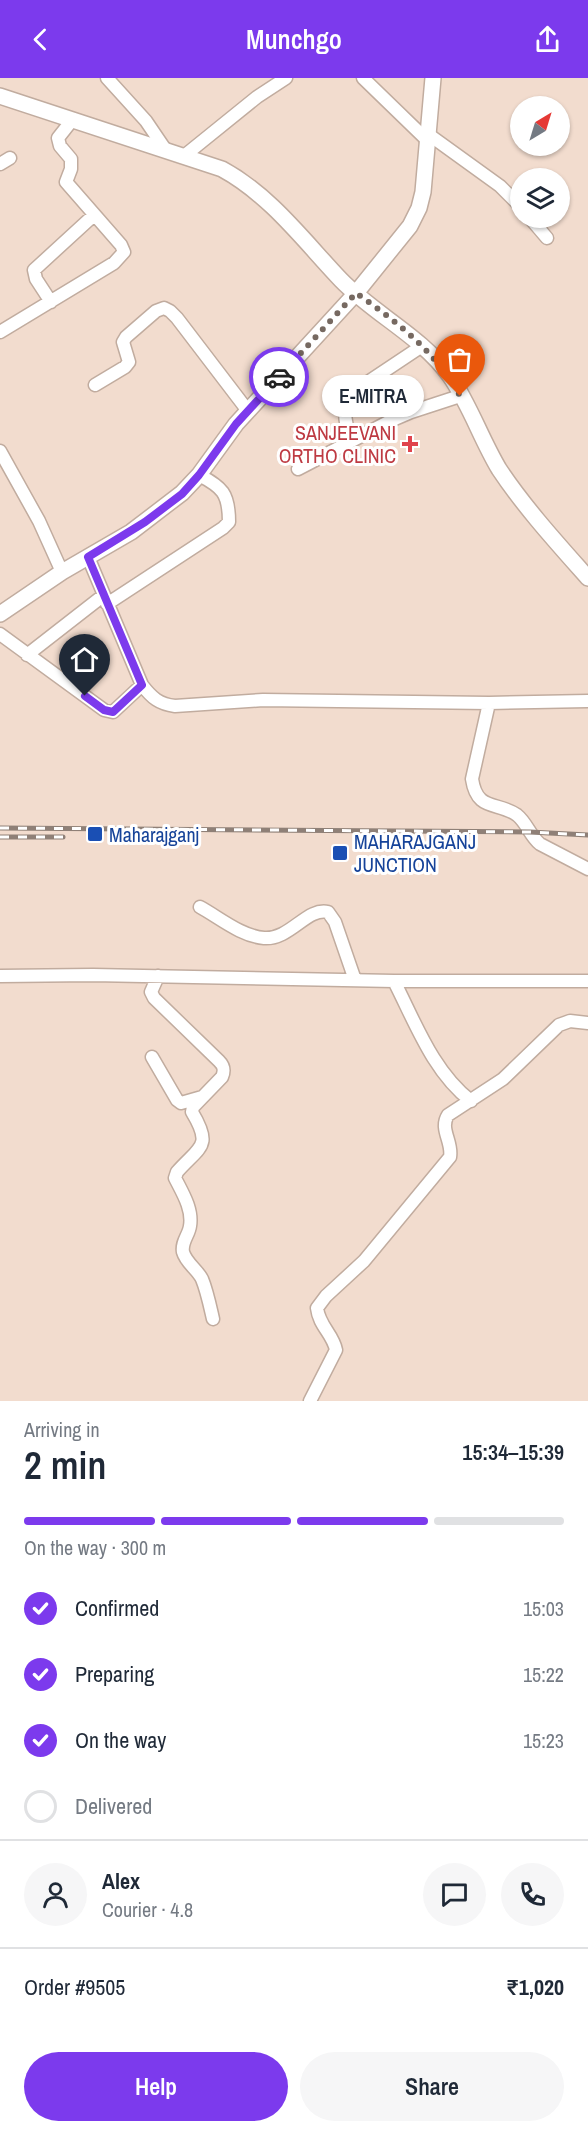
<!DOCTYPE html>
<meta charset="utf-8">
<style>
:root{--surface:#fff;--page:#f6f6f7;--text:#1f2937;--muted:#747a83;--line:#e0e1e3;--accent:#7c3aed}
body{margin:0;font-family:"Archivo Narrow",sans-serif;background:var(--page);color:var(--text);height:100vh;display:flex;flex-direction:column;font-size:22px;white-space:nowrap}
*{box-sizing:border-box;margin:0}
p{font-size:20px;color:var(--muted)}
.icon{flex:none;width:33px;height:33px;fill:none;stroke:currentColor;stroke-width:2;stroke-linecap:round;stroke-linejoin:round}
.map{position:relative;height:1323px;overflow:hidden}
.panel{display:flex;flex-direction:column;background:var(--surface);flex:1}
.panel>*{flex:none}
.needle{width:39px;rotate:38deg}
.tools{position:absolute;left:510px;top:18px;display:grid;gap:12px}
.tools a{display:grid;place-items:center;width:60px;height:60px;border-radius:50%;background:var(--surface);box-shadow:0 2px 4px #0004;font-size:30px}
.pin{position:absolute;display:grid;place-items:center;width:51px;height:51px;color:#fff;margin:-62px -26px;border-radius:50% 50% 50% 0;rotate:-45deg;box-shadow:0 0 6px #0007}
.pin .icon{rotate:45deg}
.courier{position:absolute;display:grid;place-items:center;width:60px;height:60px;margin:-30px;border:4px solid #7c3aed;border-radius:50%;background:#fff;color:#222;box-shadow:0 2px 8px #0007}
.bubble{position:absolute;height:42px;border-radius:21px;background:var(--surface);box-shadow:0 2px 4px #0004;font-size:20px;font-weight:600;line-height:42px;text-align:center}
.summary em{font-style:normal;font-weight:600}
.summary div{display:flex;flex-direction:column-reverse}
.summary{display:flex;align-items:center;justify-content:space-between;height:102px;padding:0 24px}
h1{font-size:39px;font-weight:600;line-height:45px}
.bar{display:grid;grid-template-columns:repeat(4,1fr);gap:9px 6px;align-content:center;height:72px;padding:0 24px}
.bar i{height:8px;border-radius:4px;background:var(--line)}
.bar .current{background:var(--accent)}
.bar p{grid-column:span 4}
.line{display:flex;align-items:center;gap:15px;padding:0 24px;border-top:2px solid var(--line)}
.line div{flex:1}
.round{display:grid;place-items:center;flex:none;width:63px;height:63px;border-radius:32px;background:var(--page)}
ol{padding:0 24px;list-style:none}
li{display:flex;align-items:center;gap:18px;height:66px}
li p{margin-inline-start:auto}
li .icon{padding:6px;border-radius:50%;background:var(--accent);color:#fff;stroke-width:4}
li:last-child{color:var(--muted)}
li i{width:33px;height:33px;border:3px solid var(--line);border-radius:50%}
.button{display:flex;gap:12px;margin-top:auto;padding:12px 24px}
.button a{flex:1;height:69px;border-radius:36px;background:var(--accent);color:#fff;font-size:24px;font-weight:600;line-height:69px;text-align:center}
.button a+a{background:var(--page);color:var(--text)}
header{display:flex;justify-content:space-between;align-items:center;height:78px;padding:0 24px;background:var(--accent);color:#fff;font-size:27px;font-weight:600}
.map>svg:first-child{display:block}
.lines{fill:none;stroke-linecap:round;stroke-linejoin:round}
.minor-casing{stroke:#c1ac9f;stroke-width:15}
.tertiary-casing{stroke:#c1ac9f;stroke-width:18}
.minor{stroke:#fff;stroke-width:12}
.tertiary{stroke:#fff;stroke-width:15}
.rail-casing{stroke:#8f8077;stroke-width:5}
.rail{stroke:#fff;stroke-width:3;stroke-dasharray:9;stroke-linecap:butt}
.done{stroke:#766961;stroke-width:6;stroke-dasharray:0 10.8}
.route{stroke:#7c3aed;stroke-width:8}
.health-dot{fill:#e0444e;stroke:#fff;stroke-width:2}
.transit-dot{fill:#1a4fb4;stroke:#fff;stroke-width:2}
.labels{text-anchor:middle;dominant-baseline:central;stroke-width:6;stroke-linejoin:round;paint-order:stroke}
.health-label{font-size:20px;fill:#be3a42;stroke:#fff;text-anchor:end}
.transit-label{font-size:20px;fill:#164399;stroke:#fff;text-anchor:start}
</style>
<header><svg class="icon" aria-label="back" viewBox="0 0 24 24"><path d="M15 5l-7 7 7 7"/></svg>Munchgo<svg class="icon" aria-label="share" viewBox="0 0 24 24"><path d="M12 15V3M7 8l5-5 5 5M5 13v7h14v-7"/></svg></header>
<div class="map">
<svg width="588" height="1323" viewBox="0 0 588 1323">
<rect width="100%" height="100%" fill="#f2dcce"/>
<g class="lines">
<g class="minor-casing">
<path id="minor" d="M107 0 146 43 165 71
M363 0 428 63
M428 56 500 108 520 128
M184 78 257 19 286 0
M0 86 10 80
M530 140 547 160
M51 224 36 201 34 192 94 137
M0 254 114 185 124 174 121 167 66 104 71 91V81L60 68 58 60 73 41
M95 307 125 289 129 284 123 264 126 259 156 233 164 230 170 233 177 240 248 333
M351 363C344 339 340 329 359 310L422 268
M0 373 39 443 62 494
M298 391 390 343 411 334 460 318
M88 479 142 607C152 620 159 626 175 628L263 622 489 625 588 623
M107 526 223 450 229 444C229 415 222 409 199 397
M0 556 104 632 113 634 142 607
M27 577 104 517
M489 625 472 701C477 734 497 723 517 737 527 745 530 758 540 766L588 791
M200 829C220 840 241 858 264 860 290 862 307 829 328 834L335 844 355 902
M0 898 93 897 394 903H588
M158 898 151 914 154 920 219 983C224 988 225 992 222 999L193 1029 192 1034C213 1069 200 1068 177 1094L175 1100C182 1114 193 1131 190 1148 189 1157 181 1164 183 1174 186 1185 197 1191 202 1201 207 1213 210 1228 213 1241
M394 903C415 944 433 994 471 1023
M152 979 177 1022 181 1025 202 1019
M310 1323 336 1272C333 1256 319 1248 317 1230L326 1218 364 1183 450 1079C453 1064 439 1051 448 1037L503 1001 559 947 570 943 588 945"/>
</g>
<g class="tertiary-casing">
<path id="tertiary" d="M0 18 222 91C270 117 304 163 341 202 375 237 421 258 450 298 470 327 481 361 499 391 525 430 557 465 588 500
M0 536 62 494 131 454 182 415 199 397 236 346 356 215 410 148 419 130 423 114 433 0"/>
</g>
<use href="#minor" class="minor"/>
<use href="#tertiary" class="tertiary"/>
<g class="rail-casing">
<path id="rail" d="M0 750 530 754 588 757
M0 759H63"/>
</g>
<use href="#rail" class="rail"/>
</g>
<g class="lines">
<path class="done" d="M279 299 356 215C396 243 436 274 460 318"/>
<path class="route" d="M85 618 104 632 113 634 142 607 88 479 145 444 182 416 199 397 236 346 279 299"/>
</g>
<path class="health-dot" d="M407 357h6v6h6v6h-6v6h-6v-6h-6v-6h6z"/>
<g class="transit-dot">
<rect x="87" y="748" width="16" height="16" rx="3"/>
<rect x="332" y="767" width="16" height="16" rx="3"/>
</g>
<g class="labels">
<g class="health-label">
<text x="396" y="354">SANJEEVANI<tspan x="396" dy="23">ORTHO CLINIC</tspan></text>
</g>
<g class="transit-label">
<text x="109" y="756">Maharajganj</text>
<text x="354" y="763">MAHARAJGANJ<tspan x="354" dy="23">JUNCTION</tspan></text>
</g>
</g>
</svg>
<div class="tools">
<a><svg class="needle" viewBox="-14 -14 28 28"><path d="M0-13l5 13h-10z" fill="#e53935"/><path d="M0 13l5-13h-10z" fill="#747a83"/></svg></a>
<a><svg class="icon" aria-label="layers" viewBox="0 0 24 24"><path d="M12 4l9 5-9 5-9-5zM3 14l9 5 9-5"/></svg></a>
</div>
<div class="pin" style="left:460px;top:318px;background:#ea580c"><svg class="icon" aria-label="bag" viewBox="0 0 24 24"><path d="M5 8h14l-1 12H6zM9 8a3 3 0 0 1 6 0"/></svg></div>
<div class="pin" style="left:85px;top:618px;background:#1f2937"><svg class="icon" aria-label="home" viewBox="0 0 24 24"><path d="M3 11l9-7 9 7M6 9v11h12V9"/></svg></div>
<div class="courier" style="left:279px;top:299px"><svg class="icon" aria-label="car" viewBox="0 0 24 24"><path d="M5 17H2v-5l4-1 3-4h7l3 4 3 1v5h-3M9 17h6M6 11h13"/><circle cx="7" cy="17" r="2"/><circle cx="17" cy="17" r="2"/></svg></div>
<div class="bubble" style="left:322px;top:297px;width:102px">E-MITRA</div>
</div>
<section class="panel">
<div class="summary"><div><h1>2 min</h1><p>Arriving in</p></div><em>15:34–15:39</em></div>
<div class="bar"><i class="current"></i><i class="current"></i><i class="current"></i><i></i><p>On the way · 300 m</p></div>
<ol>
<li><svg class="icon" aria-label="check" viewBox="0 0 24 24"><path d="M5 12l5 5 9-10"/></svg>Confirmed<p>15:03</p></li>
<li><svg class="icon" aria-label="check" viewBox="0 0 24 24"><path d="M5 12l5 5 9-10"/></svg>Preparing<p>15:22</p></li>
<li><svg class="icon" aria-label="check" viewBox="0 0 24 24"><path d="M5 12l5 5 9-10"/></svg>On the way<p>15:23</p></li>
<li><i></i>Delivered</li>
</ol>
<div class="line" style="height:108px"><a class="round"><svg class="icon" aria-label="person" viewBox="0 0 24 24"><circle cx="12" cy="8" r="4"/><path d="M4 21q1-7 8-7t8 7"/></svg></a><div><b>Alex</b><p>Courier · 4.8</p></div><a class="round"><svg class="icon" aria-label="chat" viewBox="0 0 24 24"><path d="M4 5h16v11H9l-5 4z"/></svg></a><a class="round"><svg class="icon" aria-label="phone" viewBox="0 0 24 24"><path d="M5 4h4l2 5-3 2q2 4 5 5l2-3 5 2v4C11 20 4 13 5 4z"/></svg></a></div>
<div class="line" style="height:78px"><div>Order #9505</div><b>₹1,020</b></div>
<div class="button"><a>Help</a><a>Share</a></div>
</section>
